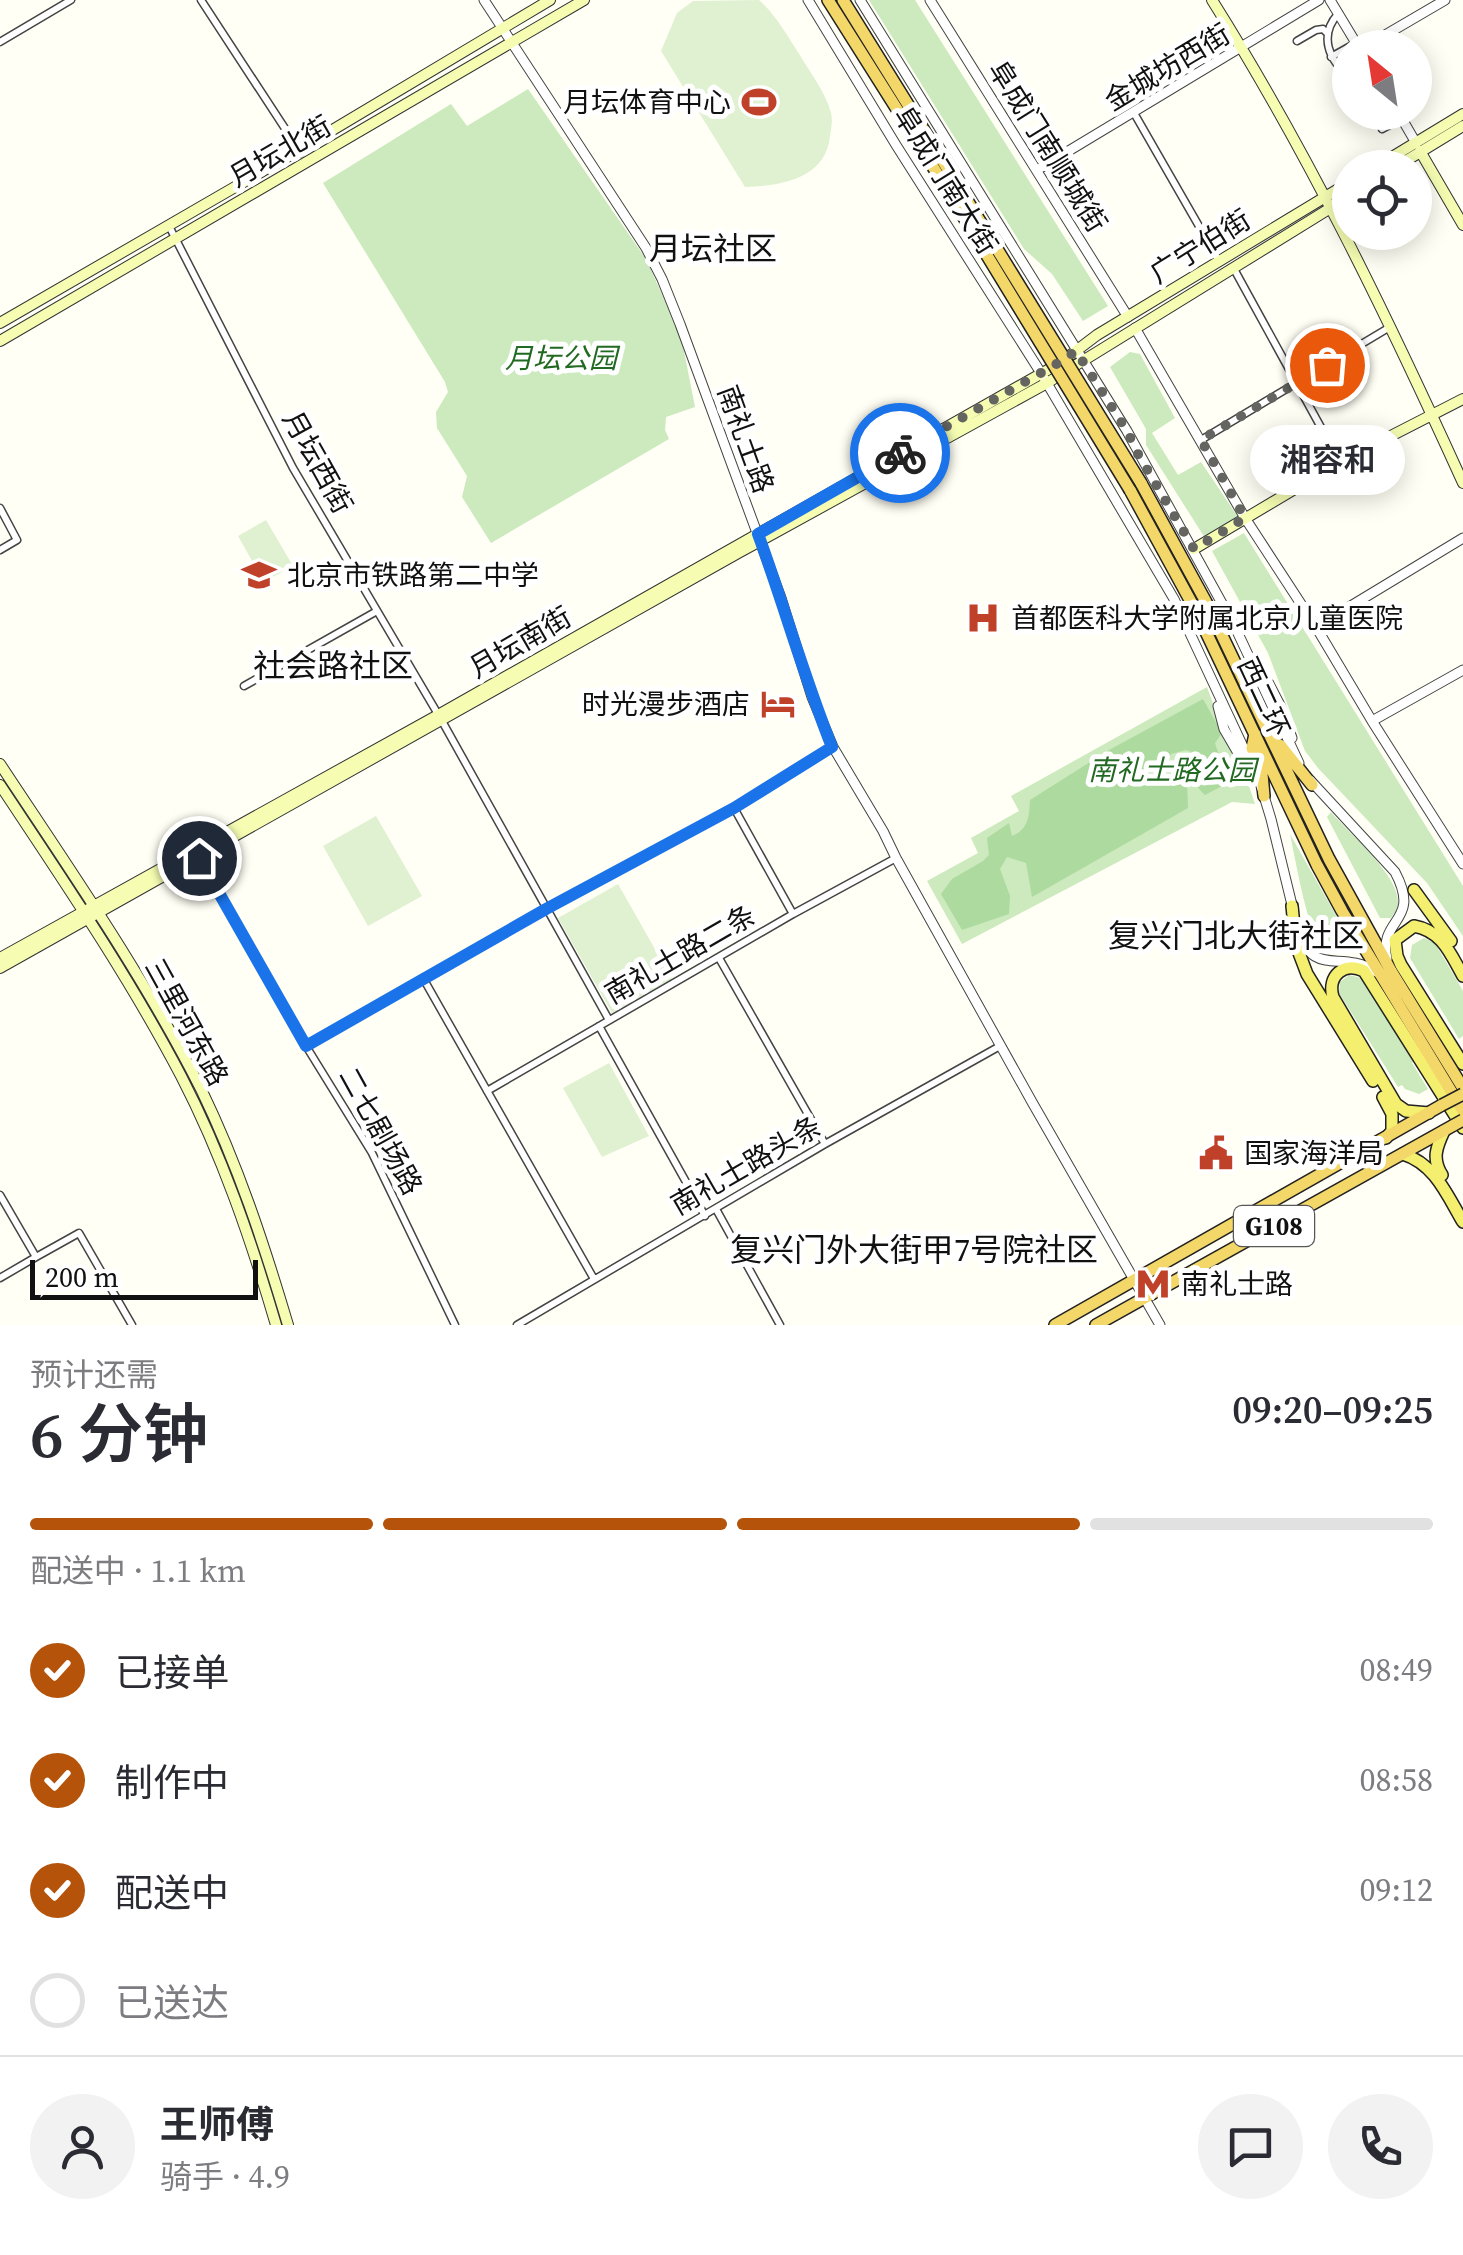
<!DOCTYPE html>
<html lang="zh">
<meta charset="utf-8">
<style>
:root{--surface:#fff;--page:#f2f2f3;--text:#2b2b33;--muted:#7c7c81;--line:#e1e1e2;--accent:#b45309}
body{margin:0;font-family:"Source Serif 4","Noto Sans SC",serif;background:var(--page);color:var(--text);height:100vh;display:flex;flex-direction:column;font-size:38px;white-space:nowrap}
*{box-sizing:border-box;margin:0}
p{font-size:32px;color:var(--muted)}
.icon{flex:none;width:55px;height:55px;fill:none;stroke:currentColor;stroke-width:2;stroke-linecap:round;stroke-linejoin:round}
.map{position:relative;height:1325px;overflow:hidden}
.side{display:flex;flex-direction:column;background:var(--surface);flex:1}
.side>*{flex:none}
.needle{width:65px;rotate:330deg}
.buttons{position:absolute;left:1332px;top:30px;display:grid;gap:20px}
.buttons a{display:grid;place-items:center;width:100px;height:100px;border-radius:50%;background:var(--surface);box-shadow:0 5px 25px #0003;font-size:50px}
.scale{position:absolute;left:30px;bottom:25px;width:228px;box-sizing:border-box;padding-left:10px;border:5px solid #111;border-top:0;font-size:28px;line-height:35px;white-space:nowrap;color:#111;-webkit-text-stroke:8px #fff;paint-order:stroke}
.pin{position:absolute;display:grid;place-items:center;width:85px;height:85px;color:#fff;margin:-42px;border:5px solid #fff;border-radius:50%;box-shadow:0 2px 10px #0007}
.courier{position:absolute;display:grid;place-items:center;width:100px;height:100px;margin:-50px;border:8px solid #1a73e8;border-radius:50%;background:#fff;color:#222;box-shadow:0 2px 12px #0007}
.bubble{position:absolute;height:70px;border-radius:35px;background:var(--surface);box-shadow:0 5px 25px #0003;font-size:32px;font-weight:600;line-height:70px;text-align:center}
.summary em{font-style:normal;font-weight:600}
.summary div{display:flex;flex-direction:column-reverse}
.summary{display:flex;align-items:center;justify-content:space-between;height:170px;padding:0 30px}
h1{font-size:65px;font-weight:600;line-height:75px}
.bar{display:grid;grid-template-columns:repeat(4,1fr);gap:15px 10px;align-content:center;height:120px;padding:0 30px}
.bar i{height:12px;border-radius:8px;background:var(--line)}
.bar .current{background:var(--accent)}
.bar p{grid-column:span 4}
.line{display:flex;align-items:center;gap:25px;padding:0 30px;border-top:2px solid var(--line)}
.line div{flex:1}
.round{display:grid;place-items:center;flex:none;width:105px;height:105px;border-radius:52px;background:var(--page)}
ol{padding:0 30px;list-style:none}
li{display:flex;align-items:center;gap:30px;height:110px}
li p{margin-inline-start:auto}
li .icon{padding:10px;border-radius:50%;background:var(--accent);color:#fff;stroke-width:4}
li:last-child{color:var(--muted)}
li i{width:55px;height:55px;border:5px solid var(--line);border-radius:50%}
.map>svg:first-child{display:block}
.green{fill:#cceabe}
.forest{fill:#adda9e}
.pitch{fill:#dff1d0}
.lines{fill:none;stroke-linecap:round;stroke-linejoin:round}
.minor-casing{stroke:#444;stroke-width:9}
.tertiary-casing{stroke:#444;stroke-width:11}
.secondary-casing{stroke:#333;stroke-width:12}
.primary-casing{stroke:#222;stroke-width:14}
.trunk-casing{stroke:#222;stroke-width:14}
.minor{stroke:#fff;stroke-width:6}
.tertiary{stroke:#fff;stroke-width:9}
.secondary{stroke:#f6fdb2;stroke-width:10}
.primary{stroke:#f5ef6f;stroke-width:11}
.trunk{stroke:#f3d768;stroke-width:11}
.trunk-bridge-casing{stroke:#222;stroke-width:14;stroke-linecap:butt}
.trunk-bridge{stroke:#f3d768;stroke-width:11}
.done{stroke:#646461;stroke-width:10;stroke-dasharray:0 18}
.route{stroke:#1a73e8;stroke-width:12}
.labels{text-anchor:middle;dominant-baseline:central;stroke-width:10;stroke-linejoin:round;paint-order:stroke}
.shield{fill:#fff;stroke:#585858;stroke-width:2.5}
.shield-label{font-size:25px;font-weight:bold;fill:#111}
.street-label{font-size:28px;fill:#111;stroke:#fff}
.poi-label{font-size:28px;fill:#111;stroke:#fff;text-anchor:start}
.park-label{font-size:28px;font-style:italic;fill:#226921;stroke:#fff}
.quarter-label{font-size:32px;fill:#111;stroke:#fff}
</style>
<div class="map">
<svg width="1463" height="1325" viewBox="0 0 1463 1325">
<rect width="100%" height="100%" fill="#fffff5"/>
<path class="green" d="M869 0H915L1108 306 1083 321 1052 274 1024 249Z
M528 89 646 259 681 336 695 407 666 417 665 430 669 439 491 543 462 497 467 476 437 428 436 412 448 392 445 382 323 183 451 104 467 126Z
M1130 352 1140 354 1175 418 1152 433 1178 475 1201 462 1238 517 1205 538 1146 445V429L1110 367Z
M1244 533 1463 886V936L1427 883 1318 768 1305 751 1268 653 1212 551Z
M1207 687 1229 747 1238 758 1244 771 1255 804 1232 802 962 944 927 881 978 853 971 838 1019 811 1011 796Z
M1331 812C1348 832 1400 876 1398 903 1398 910 1395 912 1391 918H1380L1327 817Z
M1290 834 1346 933V937C1336 943 1326 947 1317 936 1307 926 1294 852 1290 834Z
M1424 938 1435 943 1463 991V1036L1459 1039 1410 958 1412 945Z
M1349 975 1361 978 1414 1061 1412 1063 1428 1089 1419 1094 1405 1089 1402 1085 1398 1087 1339 993 1340 982Z"/>
<path class="forest" d="M1203 699 1222 733 1215 743 1219 755 1238 764 1245 774 1205 795C1191 783 1191 770 1194 753L1186 750 1171 754 1165 766 1187 779 1188 808 1032 897 1026 863 1007 857 1000 869 1010 896 1009 914 962 930 941 894 952 879 983 861 989 855 987 838 1009 823 1012 836C1029 829 1029 816 1030 800L1109 750Z"/>
<path class="pitch" d="M759 0C777 16 788 37 801 57 811 74 826 93 831 113 833 120 831 129 830 136 826 179 780 186 745 187L661 51 677 13 693 1Z
M266 520 293 566 264 582 238 536Z
M376 816 422 896 368 926 323 846Z
M618 884 672 979 612 1013 558 918Z
M609 1063 649 1136 602 1157 563 1088Z"/>
<g class="lines">
<g class="minor-casing">
<path id="minor" d="M201 0 301 153
M1338 14C1319 35 1328 61 1350 76
M1297 41 1316 30 1323 29 1327 33
M0 42 71 0
M1331 57 1356 43
M1134 113 1219 261
M1382 129 1395 122 1389 112
M169 226 293 468 442 721 609 1020
M1234 269 1340 462
M1201 440 1390 327
M0 508 17 540 0 550
M244 686 377 611
M734 808 793 914
M199 858 306 1046 372 1153 455 1325
M719 958 825 1144
M423 978 594 1279
M599 1026 705 1216
M306 1046 546 909 734 808 833 747
M487 1091 793 914 896 858
M0 1195 36 1257 0 1278
M716 1209 780 1325
M36 1257 79 1233 132 1325
M517 1325 825 1144 1000 1046"/>
</g>
<g class="tertiary-casing">
<path id="tertiary" d="M484 0 646 248 662 279 680 324 781 598 812 697 833 747 883 831 896 858 1032 1102 1160 1325
M808 0 896 145 1041 373 1174 599 1260 783 1271 819 1293 909
M860 0 1127 431 1235 627 1299 763
M930 0 1128 317
M1330 0 1359 48
M1363 48 1445 0
M1398 112 1416 143
M1037 170 1319 0
M1027 310 1064 369
M1135 328 1245 518 1316 627 1372 721 1463 864
M1316 627 1463 538
M1264 674 1280 705 1292 738
M1218 706 1224 729 1249 772
M1372 721 1463 670
M1310 780 1395 872C1422 923 1378 917 1387 959
M1298 929C1313 980 1341 948 1376 972"/>
</g>
<g class="secondary-casing">
<path id="secondary" d="M1212 0C1309 154 1388 318 1463 483
M1420 151 1463 225
M1374 168 1463 114
M1394 168 1463 126
M0 323 299 150 550 0
M0 341 584 0
M1194 549 1340 462 1463 399
M0 764C70 870 144 976 201 1089 238 1165 264 1244 288 1325
M0 785C63 880 128 975 181 1076 222 1155 251 1240 276 1325
M0 958 438 715 1060 363 1097 335 1350 182
M0 968 740 552 1047 383 1350 196"/>
</g>
<g class="primary-casing">
<path id="primary" d="M1414 890 1451 941
M1292 906 1296 945 1307 974 1373 1081
M1463 976C1450 953 1442 931 1414 926L1395 940 1397 956 1401 965 1463 1064
M1383 1097 1392 1114V1131L1386 1138
M1429 1113 1406 1111 1396 1104 1333 997C1327 976 1344 961 1364 971L1463 1128
M1403 1154C1435 1164 1447 1195 1463 1222
M1442 1175C1432 1159 1436 1148 1444 1131"/>
</g>
<g class="trunk-casing">
<path id="trunk" d="M828 0 924 152
M843 0 933 145
M1141 483 1206 602 1329 859 1391 971 1463 1088
M1130 490 1196 611 1317 865 1342 911 1463 1111
M1255 734 1252 748 1262 774 1264 796
M1280 745 1312 785
M1055 1325 1442 1105
M1096 1325 1454 1125"/>
</g>
<use href="#minor" class="minor"/>
<use href="#tertiary" class="tertiary"/>
<use href="#secondary" class="secondary"/>
<use href="#primary" class="primary"/>
<use href="#trunk" class="trunk"/>
<g class="trunk-bridge-casing">
<path id="trunk-bridge" d="M933 145 1141 483
M924 152 1130 490
M1442 1105 1463 1094
M1454 1125 1463 1120"/>
</g>
<use href="#trunk-bridge" class="trunk-bridge"/>
</g>
<g class="lines">
<path class="done" d="M900 453 1060 362 1076 351 1127 431 1138 454 1194 549 1245 518 1201 440 1327 365"/>
<path class="route" d="M199 858 306 1046 546 909 734 808 832 747C804 677 784 605 758 534L900 453"/>
</g>
<defs>
<g id="stadium-bare" transform="scale(2.7)"><path d="M0-5a6.5 5 0 1 0 0 10a6.5 5 0 1 0 0-10ZM-3.5-1.8h7v3.6h-7Z" fill="#c0412a" stroke="#fff" stroke-width="2.5" paint-order="stroke"/></g>
<g id="school-bare" transform="scale(2.7)"><path d="M0-5L7-2L0 1L-7-2ZM-4 1L0 2.5L4 1V4Q0 6-4 4Z" fill="#c0412a" stroke="#fff" stroke-width="2.5" paint-order="stroke"/></g>
<g id="hospital-bare" transform="scale(2.7)"><path d="M-5-5h3v3.5h4V-5h3V5h-3V1.5h-4V5h-3Z" fill="#c0412a" stroke="#fff" stroke-width="2.5" paint-order="stroke"/></g>
<g id="hotel-bare" transform="scale(2.7)"><path d="M-6-4.5h1.5V1H6V5H4.5V3h-9V5H-6ZM-4 0a1.8 1.8 0 1 1 3.6 0ZM.5 0V-2.5h3Q6-2.5 6 0Z" fill="#c0412a" stroke="#fff" stroke-width="2.5" paint-order="stroke"/></g>
<g id="civic-bare" transform="scale(2.7)"><path d="M-.6-6.5H3V-4.5H.6V-3L4-1V1h2V6H-6V1h2V-1L-.6-3ZM-1.2 2.5V6h2.4V2.5Z" fill="#c0412a" stroke="#fff" stroke-width="2.5" paint-order="stroke"/></g>
<g id="metro-bare" transform="scale(2.7)"><path d="M-5.5 5V-5H-3L0 0L3-5H5.5V5H3V-.5L0 4L-3-.5V5Z" fill="#c0412a" stroke="#fff" stroke-width="2.5" paint-order="stroke"/></g>
</defs>
<g fill-rule="evenodd">
<use href="#stadium-bare" x="759" y="102"/>
<use href="#school-bare" x="259" y="575"/>
<use href="#hospital-bare" x="983" y="618"/>
<use href="#hotel-bare" x="778" y="704"/>
<use href="#civic-bare" x="1216" y="1153"/>
<use href="#metro-bare" x="1153" y="1284"/>
</g>
<g class="labels">
<rect class="shield" x="1234" y="1206" width="80" height="40" rx="8"/>
<g class="shield-label">
<text x="1274" y="1226">G108</text>
</g>
<g class="street-label">
<text transform="translate(1167 67) rotate(-31)">金城坊西街</text>
<text transform="translate(1048 146) rotate(58)">阜成门南顺城街</text>
<text transform="translate(280 151) rotate(-30)">月坛北街</text>
<text transform="translate(946 180) rotate(58)">阜成门南大街</text>
<text transform="translate(1200 246) rotate(-32)">广宁伯街</text>
<text transform="translate(746 439) rotate(70)">南礼士路</text>
<text transform="translate(318 462) rotate(61)">月坛西街</text>
<text transform="translate(520 642) rotate(-30)">月坛南街</text>
<text transform="translate(1264 697) rotate(65)">西二环</text>
<text transform="translate(680 954) rotate(-30)">南礼士路二条</text>
<text transform="translate(187 1022) rotate(61)">三里河东路</text>
<text transform="translate(381 1131) rotate(61)">二七剧场路</text>
<text transform="translate(746 1165) rotate(-30)">南礼士路头条</text>
</g>
<g class="poi-label">
<text x="731" y="102" text-anchor="end">月坛体育中心</text>
<text x="287" y="575">北京市铁路第二中学</text>
<text x="1011" y="618">首都医科大学附属北京儿童医院</text>
<text x="750" y="704" text-anchor="end">时光漫步酒店</text>
<text x="1244" y="1153">国家海洋局</text>
<text x="1181" y="1284">南礼士路</text>
</g>
<g class="park-label">
<text x="561" y="358">月坛公园</text>
<text x="1172" y="770">南礼士路公园</text>
</g>
<g class="quarter-label">
<text x="713" y="249">月坛社区</text>
<text x="333" y="666">社会路社区</text>
<text x="1236" y="936">复兴门北大街社区</text>
<text x="914" y="1250">复兴门外大街甲7号院社区</text>
</g>
</g>
</svg>
<div class="buttons">
<a><svg class="needle" viewBox="-14 -14 28 28"><path d="M0-13l5 13h-10z" fill="#e53935"/><path d="M0 13l5-13h-10z" fill="#7c7c81"/></svg></a>
<a><svg class="icon" aria-label="locate" viewBox="0 0 24 24"><circle cx="12" cy="12" r="6"/><path d="M12 2v4M12 18v4M2 12h4M18 12h4"/></svg></a>
</div>
<div class="scale">200 m</div>
<div class="pin" style="left:1327px;top:365px;background:#ea580c"><svg class="icon" aria-label="bag" viewBox="0 0 24 24"><path d="M5 8h14l-1 12H6zM9 8a3 3 0 0 1 6 0"/></svg></div>
<div class="pin" style="left:199px;top:858px;background:#1f2937"><svg class="icon" aria-label="home" viewBox="0 0 24 24"><path d="M3 11l9-7 9 7M6 9v11h12V9"/></svg></div>
<div class="courier" style="left:900px;top:453px"><svg class="icon" aria-label="bike" viewBox="0 0 24 24"><circle cx="6" cy="16" r="4"/><circle cx="18" cy="16" r="4"/><path d="M6 16l4-8h5l3 8M10 8l3 8H6M13 5h3"/></svg></div>
<div class="bubble" style="left:1250px;top:425px;width:155px">湘容和</div>
</div>
<section class="side">
<div class="summary"><div><h1>6 分钟</h1><p>预计还需</p></div><em>09:20–09:25</em></div>
<div class="bar"><i class="current"></i><i class="current"></i><i class="current"></i><i></i><p>配送中 · 1.1 km</p></div>
<ol>
<li><svg class="icon" aria-label="check" viewBox="0 0 24 24"><path d="M5 12l5 5 9-10"/></svg>已接单<p>08:49</p></li>
<li><svg class="icon" aria-label="check" viewBox="0 0 24 24"><path d="M5 12l5 5 9-10"/></svg>制作中<p>08:58</p></li>
<li><svg class="icon" aria-label="check" viewBox="0 0 24 24"><path d="M5 12l5 5 9-10"/></svg>配送中<p>09:12</p></li>
<li><i></i>已送达</li>
</ol>
<div class="line" style="height:180px"><a class="round"><svg class="icon" aria-label="person" viewBox="0 0 24 24"><circle cx="12" cy="8" r="4"/><path d="M4 21q1-7 8-7t8 7"/></svg></a><div><b>王师傅</b><p>骑手 · 4.9</p></div><a class="round"><svg class="icon" aria-label="chat" viewBox="0 0 24 24"><path d="M4 5h16v11H9l-5 4z"/></svg></a><a class="round"><svg class="icon" aria-label="phone" viewBox="0 0 24 24"><path d="M5 4h4l2 5-3 2q2 4 5 5l2-3 5 2v4C11 20 4 13 5 4z"/></svg></a></div>
</section>
